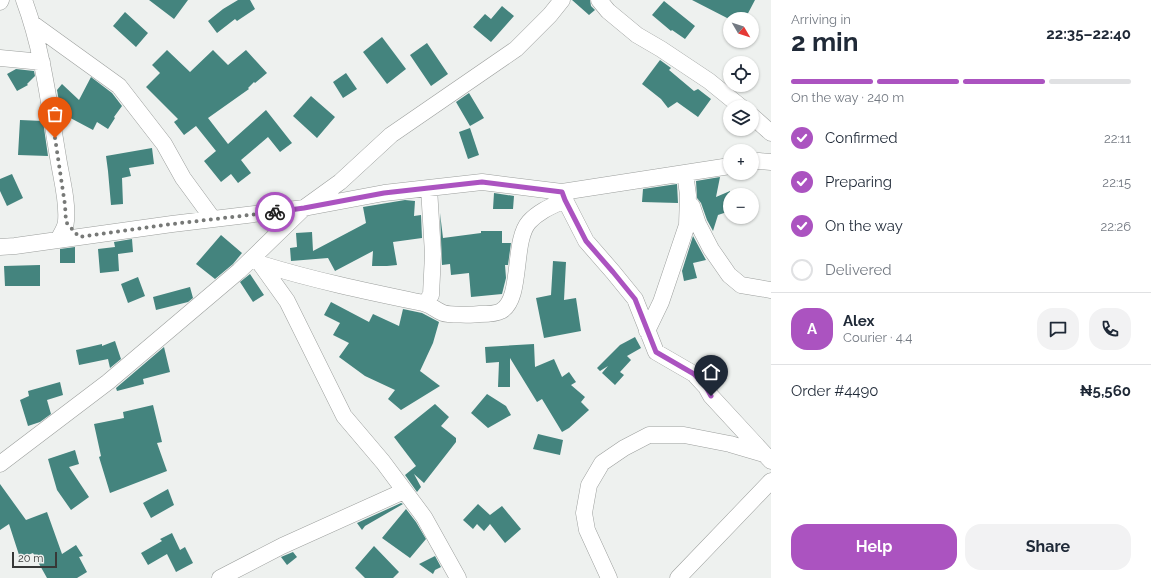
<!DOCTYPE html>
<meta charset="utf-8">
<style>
:root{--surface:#fff;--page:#f2f2f3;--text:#1f2937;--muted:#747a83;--line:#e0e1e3;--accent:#ab53c0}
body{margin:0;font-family:Raleway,sans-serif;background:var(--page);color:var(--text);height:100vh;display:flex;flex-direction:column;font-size:15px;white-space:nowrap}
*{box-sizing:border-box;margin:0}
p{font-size:13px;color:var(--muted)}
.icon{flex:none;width:22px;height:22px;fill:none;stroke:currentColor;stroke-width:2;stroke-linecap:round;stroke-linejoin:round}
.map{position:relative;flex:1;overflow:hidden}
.drawer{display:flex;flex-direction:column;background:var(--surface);width:380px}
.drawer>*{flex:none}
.needle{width:26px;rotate:129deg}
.controls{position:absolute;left:723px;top:12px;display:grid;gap:8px}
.controls a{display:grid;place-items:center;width:36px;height:36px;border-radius:50%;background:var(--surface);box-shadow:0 1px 3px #0004;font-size:20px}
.scale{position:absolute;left:12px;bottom:10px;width:45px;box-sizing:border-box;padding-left:4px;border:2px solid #373837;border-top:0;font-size:11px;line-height:14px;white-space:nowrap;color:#373837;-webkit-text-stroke:3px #eef1ef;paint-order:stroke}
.pin{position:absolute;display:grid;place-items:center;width:34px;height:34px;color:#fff;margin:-41px -17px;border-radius:50% 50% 50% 0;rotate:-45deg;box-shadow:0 0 4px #0007}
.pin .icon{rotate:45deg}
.courier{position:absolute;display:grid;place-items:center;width:40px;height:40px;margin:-20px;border:3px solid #ab53c0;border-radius:50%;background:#fff;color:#222;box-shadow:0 1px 5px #0007}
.headline em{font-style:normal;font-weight:700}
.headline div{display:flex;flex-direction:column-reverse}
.headline{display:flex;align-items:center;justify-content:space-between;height:68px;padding:0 20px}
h1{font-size:26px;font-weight:700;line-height:30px}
.bar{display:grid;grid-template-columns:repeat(4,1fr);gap:6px 4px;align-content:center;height:48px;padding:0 20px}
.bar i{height:5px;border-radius:3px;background:var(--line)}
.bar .active{background:var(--accent)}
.bar p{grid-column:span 4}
.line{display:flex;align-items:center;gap:10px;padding:0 20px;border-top:1px solid var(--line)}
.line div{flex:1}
.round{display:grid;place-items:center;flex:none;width:42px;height:42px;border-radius:16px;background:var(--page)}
ol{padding:0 20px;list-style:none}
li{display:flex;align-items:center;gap:12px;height:44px}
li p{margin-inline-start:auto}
li .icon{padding:4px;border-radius:50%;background:var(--accent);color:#fff;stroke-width:4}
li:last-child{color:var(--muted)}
li i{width:22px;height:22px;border:2px solid var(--line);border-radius:50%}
.button{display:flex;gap:8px;margin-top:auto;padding:8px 20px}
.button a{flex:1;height:46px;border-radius:16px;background:var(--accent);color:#fff;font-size:16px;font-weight:700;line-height:46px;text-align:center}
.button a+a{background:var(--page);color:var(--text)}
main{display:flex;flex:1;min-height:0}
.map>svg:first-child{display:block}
.building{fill:#44847e}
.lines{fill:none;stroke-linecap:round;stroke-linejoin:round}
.minor-casing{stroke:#9c9f9d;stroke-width:17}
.minor{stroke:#fff;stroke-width:16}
.done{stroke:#777977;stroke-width:4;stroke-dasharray:0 7.2}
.route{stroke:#ab53c0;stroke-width:5}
</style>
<main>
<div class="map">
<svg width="771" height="578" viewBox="0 0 771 578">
<rect width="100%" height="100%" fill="#eef1ef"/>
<path class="building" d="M149 0H188L174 19Z
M238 0H250L255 9 237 21 235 19 217 33 208 21 223 9Z
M572 0H590L591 6 595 10 589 15Z
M692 0H755L745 19H729Z
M664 1 695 26 685 39 672 30 671 31 652 15Z
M502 6 514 16 491 42 473 27 485 14 491 19Z
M125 12 148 33 136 47 113 26Z
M382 37 406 69 387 84 363 52Z
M427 43 448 74 431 86 410 55Z
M167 50 190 72 213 50 228 65 246 50 267 73 255 83 254 82 248 88 249 89 208 118 228 144 266 110 292 143 280 152 268 137 241 160 251 173 238 183 231 174 221 182 204 161 216 151 196 126 184 135 174 122 178 119 146 87 160 73 152 65Z
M660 60 671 68 669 70 694 91 698 89 711 99 698 117 677 102 668 108 661 99 642 84Z
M16 69 34 71 35 76 27 84 28 85 17 91 7 74Z
M346 73 357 89 343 98 333 82Z
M91 77 112 93 122 106 114 117 115 118 108 129 97 122 93 130 61 113 57 90 62 84 79 100Z
M469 93 484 118 470 126 456 102Z
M311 96 335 117 317 138 293 116Z
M20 120 43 121 48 156 18 155Z
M470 128 479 155 468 159 459 132Z
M152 148 154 164 129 168 131 176 122 178 123 204 111 205 108 171 106 156Z
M12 174 23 198 7 206 0 191V179Z
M720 177 716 197 730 191V211L718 215 713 231 707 220 701 203 697 198 696 181Z
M677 184 678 203 642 202 643 189Z
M494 193 514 196 513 209H493Z
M405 200 415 201 414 216 421 215 422 238 393 242 397 265 387 266H372L373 251 335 271 328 258 291 261 290 248 297 247 296 233 312 232 313 251 366 223 363 207Z
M440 213 443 238 481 233V231H502V243H511L508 265H505L506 278 502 294 471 297 469 273 451 275 450 264 442 265Z
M221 235 242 253 233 264 215 279 196 264Z
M693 236 706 260 693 263 697 278 684 281 682 271Z
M132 239 133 252 118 254 119 271 100 273 98 249 115 247 114 242Z
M75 247V263H60V249Z
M553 261 566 262 564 300 576 298 581 331 544 338 536 298 551 295Z
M40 265V286H5L4 266Z
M250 274 264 295 253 302 240 282Z
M138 277 145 296 128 303 121 284Z
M190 287 193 298 188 302 156 310 153 297Z
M331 302 369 322 373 314 399 326 403 309 422 313 439 322 433 343 420 371 440 386 401 410 388 399 395 390 365 376 339 357 349 343 333 335 340 323 324 315Z
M635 337 641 348 627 356 631 360 620 372 624 375 615 385 602 373 608 366 600 371 597 368 620 345Z
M115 341 121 359 110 368 108 359 79 365 76 350 102 344V346Z
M534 344 535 367 554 359 562 377 569 372 576 382 571 385 585 397 581 402 589 410 569 428 562 432 542 399 537 402 510 358V387H498L499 362 486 363 485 347Z
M164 347 170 372 143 379 144 384 117 391 116 388Z
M60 382 63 395 47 400 51 414 40 422 28 426 20 400 29 396 28 391Z
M487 394 506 406 511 415 488 428 471 413Z
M435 404 449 417 441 426 456 438V442L424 483 414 474 421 487 417 492 405 475 416 466 394 437Z
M153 405 162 442 157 443 167 471 110 493 99 457 101 456 94 424 124 418 123 412Z
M538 434 563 440 560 455 533 449Z
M75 450 79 464 69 467 89 497 71 510 57 490 48 459Z
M0 484 26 520 47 512 62 554 76 545 83 556 79 557 87 572 77 578H47L33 553 20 558 9 524 0 530Z
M168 489 174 505 151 518 143 503Z
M401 503 403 504 365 526 362 530 357 523Z
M478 504 490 515 502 506 521 529 505 543 490 524 484 531 477 524 473 529 463 520Z
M406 509 416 522 426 539 410 558 382 538Z
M172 533 180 550 185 547 193 563 176 572 167 554 148 565 141 553 162 541 160 539Z
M374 546 399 572 393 578H365L355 568Z
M293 552 297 557 287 565 281 557Z
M435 556 441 567 435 570 433 574 419 564Z"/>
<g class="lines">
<g class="minor-casing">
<path id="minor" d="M24 0C43 51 49 104 58 157 61 177 68 201 66 221 66 227 61 234 58 240
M599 0 608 11 637 35 661 49 709 81 741 107
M0 2 1 0
M33 24 119 86 164 144 183 178 213 219
M0 58 42 62
M752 116 771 133
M752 162 759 161 771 162
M562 192 565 200 586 241 613 272 635 299 656 352 694 374 706 387 711 396 771 461
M692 206 698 224 711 249 729 275 741 285 771 290
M0 247 15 246 172 224 304 208 384 193 482 182 562 192 730 166
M259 262 287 301 344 416 383 462 424 517 458 578
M261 264C313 280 365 291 418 302 430 303 433 309 443 313 448 315 473 315 480 314 485 314 496 314 501 311 523 299 512 241 529 222 539 211 552 206 565 200
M426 302 431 295 433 254 429 188
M647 331 661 302 687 225 688 195 685 173
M0 464 108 382 239 271 304 208 340 182 391 135 516 49 550 15 562 0
M220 578 282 546 404 491
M609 578 587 530 584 513 589 485 602 463 624 448 649 435H684L730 444 764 454
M678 578 771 481"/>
</g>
<use href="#minor" class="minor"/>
</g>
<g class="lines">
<path class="done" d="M55 138 65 205 66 222 79 237 172 224 275 212"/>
<path class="route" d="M275 212 304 208 384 193 482 182 562 192 565 200 586 241 613 272 635 299 656 352 694 374 706 387 711 396"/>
</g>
</svg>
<div class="controls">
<a><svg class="needle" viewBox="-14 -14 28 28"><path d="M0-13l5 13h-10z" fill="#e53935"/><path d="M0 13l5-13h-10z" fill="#747a83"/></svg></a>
<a><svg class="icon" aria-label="locate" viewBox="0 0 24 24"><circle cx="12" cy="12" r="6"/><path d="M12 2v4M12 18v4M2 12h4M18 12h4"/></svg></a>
<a><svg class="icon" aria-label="layers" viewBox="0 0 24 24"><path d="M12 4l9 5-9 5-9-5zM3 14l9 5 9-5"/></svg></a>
<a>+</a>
<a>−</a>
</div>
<div class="scale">20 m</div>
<div class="pin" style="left:55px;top:138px;background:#ea580c"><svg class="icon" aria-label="bag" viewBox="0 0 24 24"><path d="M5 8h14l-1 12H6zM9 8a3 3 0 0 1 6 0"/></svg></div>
<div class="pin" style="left:711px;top:396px;background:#1f2937"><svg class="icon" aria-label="home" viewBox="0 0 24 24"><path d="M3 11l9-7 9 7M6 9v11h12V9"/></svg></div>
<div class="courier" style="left:275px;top:212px"><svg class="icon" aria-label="bike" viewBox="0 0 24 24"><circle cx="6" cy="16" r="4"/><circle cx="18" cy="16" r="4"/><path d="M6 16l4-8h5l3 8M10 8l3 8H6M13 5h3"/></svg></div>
</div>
<section class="drawer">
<div class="headline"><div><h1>2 min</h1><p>Arriving in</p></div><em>22:35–22:40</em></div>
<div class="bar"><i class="active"></i><i class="active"></i><i class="active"></i><i></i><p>On the way · 240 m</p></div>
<ol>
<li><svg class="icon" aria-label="check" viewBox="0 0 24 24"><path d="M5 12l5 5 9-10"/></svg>Confirmed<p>22:11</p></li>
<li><svg class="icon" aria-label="check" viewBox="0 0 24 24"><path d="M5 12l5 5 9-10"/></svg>Preparing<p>22:15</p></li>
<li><svg class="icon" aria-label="check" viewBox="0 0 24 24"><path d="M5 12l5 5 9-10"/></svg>On the way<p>22:26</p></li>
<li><i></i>Delivered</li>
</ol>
<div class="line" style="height:72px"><b class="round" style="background:var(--accent);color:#fff">A</b><div><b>Alex</b><p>Courier · 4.4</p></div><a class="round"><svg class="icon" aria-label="chat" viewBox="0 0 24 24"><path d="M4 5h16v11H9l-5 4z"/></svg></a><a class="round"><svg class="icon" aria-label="phone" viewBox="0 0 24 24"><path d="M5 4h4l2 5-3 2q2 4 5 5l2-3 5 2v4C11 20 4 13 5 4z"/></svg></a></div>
<div class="line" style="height:52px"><div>Order #4490</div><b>₦5,560</b></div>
<div class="button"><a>Help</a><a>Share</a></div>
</section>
</main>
